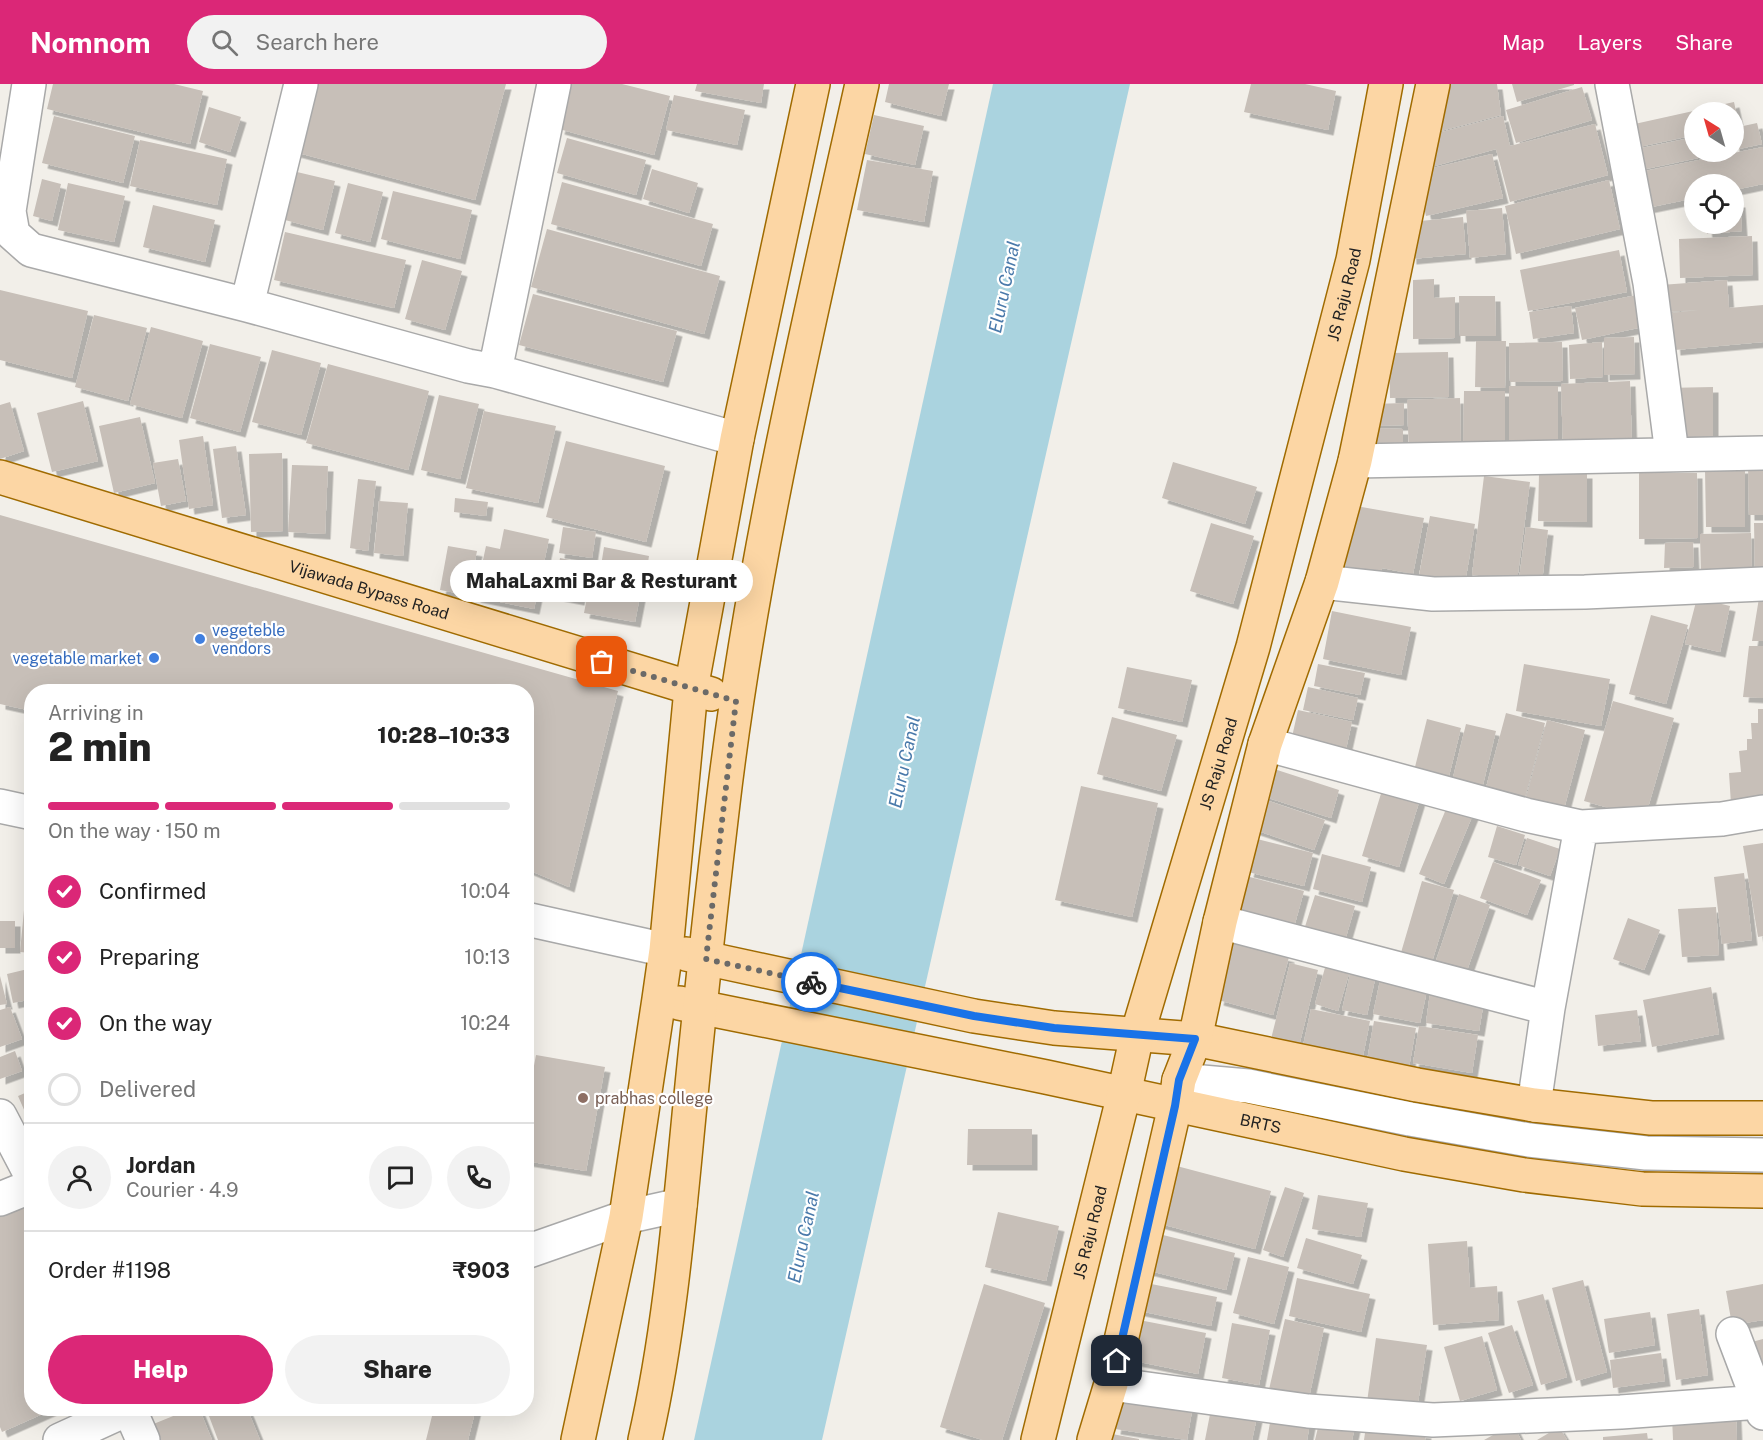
<!DOCTYPE html>
<meta charset="utf-8">
<style>
:root{--surface:#fff;--page:#f2f2f2;--text:#222;--muted:#767676;--line:#e0e0e0;--accent:#db2777}
body{margin:0;font-family:"Public Sans",sans-serif;background:var(--page);color:var(--text);height:100vh;display:flex;flex-direction:column;font-size:22px;white-space:nowrap}
*{box-sizing:border-box;margin:0}
p{font-size:20px;color:var(--muted)}
.icon{flex:none;width:33px;height:33px;fill:none;stroke:currentColor;stroke-width:2;stroke-linecap:round;stroke-linejoin:round}
.map{position:relative;flex:1;overflow:hidden}
.details{position:absolute;left:24px;top:600px;width:510px;height:732px;display:flex;flex-direction:column;background:var(--surface);border-radius:24px;box-shadow:0 6px 24px #0002}
.details>*{flex:none}
.needle{width:39px;rotate:323deg}
.fabs{position:absolute;left:1684px;top:18px;display:grid;gap:12px}
.fabs a{display:grid;place-items:center;width:60px;height:60px;border-radius:50%;background:var(--surface);box-shadow:0 6px 24px #0002;font-size:30px}
.pin{position:absolute;display:grid;place-items:center;width:51px;height:51px;color:#fff;margin:-26px;border-radius:12px;box-shadow:0 3px 9px #0006}
.courier{position:absolute;display:grid;place-items:center;width:60px;height:60px;margin:-30px;border:4px solid #1a73e8;border-radius:50%;background:#fff;color:#222;box-shadow:0 2px 8px #0007}
.bubble{position:absolute;height:42px;border-radius:21px;background:var(--surface);box-shadow:0 6px 24px #0002;font-size:20px;font-weight:800;line-height:42px;text-align:center}
.headline em{font-style:normal;font-weight:800}
.headline div{display:flex;flex-direction:column-reverse}
.headline{display:flex;align-items:center;justify-content:space-between;height:102px;padding:0 24px}
h1{font-size:39px;font-weight:800;line-height:45px}
.bar{display:grid;grid-template-columns:repeat(4,1fr);gap:9px 6px;align-content:center;height:72px;padding:0 24px}
.bar i{height:8px;border-radius:4px;background:var(--line)}
.bar .on{background:var(--accent)}
.bar p{grid-column:span 4}
.line{display:flex;align-items:center;gap:15px;padding:0 24px;border-top:2px solid var(--line)}
.line div{flex:1}
.round{display:grid;place-items:center;flex:none;width:63px;height:63px;border-radius:32px;background:var(--page)}
ol{padding:0 24px;list-style:none}
li{display:flex;align-items:center;gap:18px;height:66px}
li p{margin-inline-start:auto}
li .icon{padding:6px;border-radius:50%;background:var(--accent);color:#fff;stroke-width:4}
li:last-child{color:var(--muted)}
li i{width:33px;height:33px;border:3px solid var(--line);border-radius:50%}
.action{display:flex;gap:12px;margin-top:auto;padding:12px 24px}
.action a{flex:1;height:69px;border-radius:36px;background:var(--accent);color:#fff;font-size:24px;font-weight:800;line-height:69px;text-align:center}
.action a+a{background:var(--page);color:var(--text)}
header{display:flex;align-items:center;gap:36px;box-sizing:border-box;height:84px;padding:0 30px;background:var(--accent);color:#fff}
header strong{font-size:28px}
nav{display:flex;gap:33px;margin-inline-start:auto;font-size:21px}
.search{width:420px;height:54px;background:var(--page);display:flex;align-items:center;gap:15px;box-sizing:border-box;padding:0 21px;border-radius:33px;color:var(--muted);font-size:22px}
.map>svg:first-child{display:block}
.water{fill:#aad3df}
.building{fill:#c7bfb8;filter:url(#shadow)}
.lines{fill:none;stroke-linecap:round;stroke-linejoin:round}
.minor-casing{stroke:#a9a9a9;stroke-width:36}
.major-casing{stroke:#a06b00;stroke-width:36}
.minor{stroke:#fff;stroke-width:33}
.major{stroke:#fcd6a4;stroke-width:33}
.done{stroke:#6b6a68;stroke-width:6;stroke-dasharray:0 10.8}
.route{stroke:#1a73e8;stroke-width:8}
.shop-dot{fill:#3f7fe0;stroke:#fff;stroke-width:2}
.education-dot{fill:#8d6e63;stroke:#fff;stroke-width:2}
.labels{text-anchor:middle;dominant-baseline:central;stroke-width:4.5;stroke-linejoin:round;paint-order:stroke}
.street-label{font-size:16px;fill:#222;stroke:#fff}
.shop-label{font-size:16px;fill:#366cbe;stroke:#fff;text-anchor:start}
.education-label{font-size:16px;fill:#785e54;stroke:#fff;text-anchor:start}
.water-label{font-size:18px;font-style:italic;fill:#4a7aab;stroke:#fff}
</style>
<header>
<strong>Nomnom</strong>
<div class="search"><svg class="icon" aria-label="search" viewBox="0 0 24 24"><circle cx="10" cy="10" r="6"/><path d="M15 15l6 6"/></svg>Search here</div>
<nav><a>Map</a><a>Layers</a><a>Share</a></nav>
</header>
<div class="map">
<svg width="1763" height="1356" viewBox="0 0 1763 1356">
<defs>
<filter id="shadow"><feDropShadow dx="5.5" dy="5.5" stdDeviation="0" flood-color="#0004"/></filter>
</defs>
<rect width="100%" height="100%" fill="#f2efe9"/>
<path class="water" d="M993 0H1130L822 1356H694Z"/>
<path class="building" d="M53 0H174L203 7 190 60 47 25Z
M309 0H506L475 116 291 67Z
M571 0H622L670 12 654 71 559 45Z
M697 0H764L761 19 695 7Z
M889 0H949L941 32 885 18Z
M1251 0H1305L1336 7 1328 46 1244 28Z
M1441 0H1497L1501 31 1433 49Z
M1512 0H1574V1L1517 18Z
M1582 3 1592 36 1516 59 1506 26Z
M674 11 745 26 737 61 666 46Z
M1734 18 1739 41 1734 42V28H1695V51L1634 64 1630 41Z
M209 23 241 33 230 68 199 58Z
M874 31 924 42 915 81 865 70Z
M54 32 135 52 123 99 42 79Z
M1503 32 1510 62 1595 40 1608 91 1510 118 1496 65 1424 85 1423 53Z
M1757 39 1762 60 1734 66V44Z
M1695 53V68L1722 69 1636 87 1632 66Z
M567 54 646 76 636 111 557 89Z
M140 56 227 75 217 121 130 102Z
M1763 63V100L1734 106V100H1695V114L1642 125 1635 89Z
M1492 70 1503 114 1426 132 1416 88Z
M867 76 933 87 924 138 857 126Z
M652 85 698 99 689 129 643 115Z
M297 88 335 97 323 146 285 136Z
M42 95 61 100 52 137 33 132Z
M1609 96 1620 145 1516 170 1505 122Z
M562 98 713 140 701 182 551 140Z
M68 99 125 112 114 158 58 146Z
M348 99 383 108 370 158 335 149Z
M393 107 472 126 460 175 381 155Z
M1734 118H1740L1742 147 1707 150 1706 140H1734Z
M153 121 215 136 205 178 143 163Z
M1502 124 1506 170 1470 174 1466 127Z
M1463 133 1466 170 1411 175 1409 138Z
M547 145 720 192 704 250 531 203Z
M285 148 406 176 394 224 274 196Z
M1752 152 1753 191 1680 194 1679 155Z
M1619 166 1627 208 1528 227 1520 186Z
M422 176 462 187 445 246 405 235Z
M1434 195V214L1455 213V254L1413 255V196Z
M1727 196 1729 224 1763 221V258L1675 266 1672 229 1698 226 1663 228 1661 201Z
M0 206 88 227 72 294 0 276Z
M1646 209 1652 241 1582 256 1575 224Z
M533 210 677 247 663 298 519 261Z
M1459 212H1495L1496 252H1460Z
M1571 222 1574 249 1533 255 1529 228Z
M94 231 147 244 128 317 75 303Z
M151 243 203 257 182 334 130 320Z
M1634 253 1635 290 1604 291V254Z
M1476 257H1506L1505 304 1475 303Z
M1562 258 1563 297 1510 298 1509 259Z
M1602 258 1603 293 1570 295 1569 261Z
M210 260 261 273 240 348 190 334Z
M272 266 321 279 301 351 252 338Z
M1448 268 1449 313 1390 314 1389 269Z
M328 280 429 307 408 386 306 359Z
M1630 297 1632 363 1563 366 1561 300Z
M1509 302H1558V368H1509Z
M1713 303V357L1667 358 1666 304Z
M1464 307H1505V366H1463Z
M439 311 479 320 460 395 421 386Z
M1460 314 1461 369 1409 370 1407 316Z
M83 317 98 377 52 388 37 329Z
M10 318 24 367 0 375V321Z
M1404 319V341L1374 342V320Z
M484 327 556 342 538 419 466 404Z
M140 333 155 399 114 409 99 342Z
M1368 344 1403 345V369H1367Z
M203 352 213 421 189 425 179 356Z
M566 357 665 382 646 458 546 433Z
M236 362 246 431 222 434 213 365Z
M282 369 283 447 251 448 249 370Z
M178 375 186 417 161 422 153 379Z
M1173 378 1257 403 1245 440 1162 414Z
M1748 380H1763V431H1749Z
M292 381 328 382 325 450 288 448Z
M1745 384V443H1706L1705 385Z
M1539 389H1587V438L1538 437Z
M1639 389H1697L1698 454 1639 455Z
M1484 392 1530 398 1517 497 1472 491Z
M358 395 376 397 368 467 350 464Z
M455 414 488 418 486 432 454 428Z
M379 417 408 419 403 472 374 469Z
M1356 422 1424 434 1413 490 1382 484 1379 500 1343 494Z
M0 431 618 607 569 803 526 785V608H32V627L0 620Z
M1430 432 1475 440 1464 505 1418 497Z
M1211 439 1254 452 1233 520 1190 507Z
M1754 439H1763V487L1755 488Z
M563 443 596 448 592 474 559 469Z
M1526 443 1548 446 1542 498 1519 495Z
M504 445 549 455 534 525 475 513 486 462 500 465Z
M1751 449 1752 492 1701 493 1700 450Z
M1693 458 1694 483 1664 484 1665 459Z
M448 462 477 467 468 511 440 506Z
M604 463 649 472 643 509 598 501Z
M560 474 596 481 592 500 583 499 579 516 553 511Z
M589 503 640 512 635 538 584 529Z
M1697 514 1730 522 1720 568 1685 560Z
M1759 514H1763V557H1752Z
M1332 527 1411 543 1401 591 1323 575Z
M1651 531 1688 541 1666 620 1629 610Z
M1749 562H1763V614L1743 613Z
M1318 580 1365 589 1360 611 1314 602Z
M1524 580 1610 595 1601 642 1516 627Z
M1127 583 1192 596 1182 638 1118 624Z
M1308 603 1358 614 1353 636 1303 626Z
M1613 617 1674 634 1645 734 1584 717Z
M1758 625H1763V716L1731 720 1729 689 1741 688 1739 667 1747 666V655H1752L1751 639H1758Z
M1298 626 1352 638 1344 674 1290 662Z
M1506 629 1545 639 1523 721 1484 711Z
M1112 633 1177 651 1161 707 1097 690Z
M1427 635 1461 644 1446 704 1412 695Z
M1547 636 1585 646 1564 725 1526 714Z
M1466 640 1496 647 1480 713 1450 706Z
M1271 684 1339 706 1331 734 1262 712Z
M1081 702 1158 719 1132 833 1055 816Z
M1383 703 1420 715 1399 783 1362 772Z
M1260 714 1325 736 1314 766 1249 744Z
M1449 718 1474 728 1444 800 1419 790Z
M1497 742 1525 751 1516 781 1488 773Z
M1527 754 1560 765 1550 792 1518 781Z
M1257 755 1313 769 1304 802 1248 788Z
M1763 759V852L1758 853 1743 762Z
M1322 770 1371 783 1362 818 1313 805Z
M1493 778 1541 796 1527 831 1480 814Z
M1744 789 1752 856 1722 860 1714 793Z
M1246 792 1304 807 1294 843 1236 828Z
M1422 797 1454 806 1431 881 1400 872Z
M1459 810 1490 821 1464 895 1433 885Z
M1315 811 1355 822 1344 860 1303 849Z
M1716 823 1719 871 1682 873 1678 825Z
M24 826H32V869L20 868Z
M1628 834 1660 846 1644 886 1613 875Z
M0 837H15V864H0Z
M1233 858 1289 873 1273 931 1218 916Z
M1290 879 1318 886 1299 962 1271 955Z
M1326 880 1350 886 1338 927 1315 920Z
M32 884V915L13 919 7 890Z
M1351 886 1376 891 1367 931 1342 926Z
M0 892 7 920 0 921Z
M1381 892 1428 902 1420 939 1373 930Z
M1711 903 1719 950 1652 963 1643 916Z
M1430 909 1484 917 1479 947 1426 939Z
M10 923 22 955 0 963V926Z
M1311 925 1370 937 1361 982 1301 971Z
M1637 926 1641 957 1598 962 1595 931Z
M1374 937 1416 944 1408 989 1366 982Z
M1419 942 1478 951 1472 989 1413 979Z
M15 967 22 987 0 995V973Z
M536 971 605 983 586 1087 526 1077V1025Z
M32 1006V1044L18 1012Z
M968 1045H1032V1081H967Z
M1173 1081 1271 1107 1255 1165 1157 1139Z
M1285 1103 1304 1109 1283 1173 1263 1166Z
M1318 1111 1368 1119 1361 1153 1312 1145Z
M27 1117 32 1127V1324H56L2 1348 0 1343V1128Z
M998 1128 1059 1142 1046 1197 985 1183Z
M1151 1148 1235 1169 1226 1206 1142 1185Z
M1306 1154 1362 1171 1353 1200 1297 1184Z
M1467 1157 1470 1204 1497 1202 1499 1236 1433 1241 1428 1160Z
M1248 1173 1289 1183 1274 1240 1233 1229Z
M1297 1194 1370 1210 1361 1248 1289 1232Z
M1583 1196 1607 1288 1576 1297 1552 1204Z
M1141 1198 1217 1213 1211 1242 1135 1226Z
M984 1200 1045 1219 1002 1356H983L940 1343Z
M1763 1200V1236L1732 1241 1726 1207Z
M1543 1210 1567 1293 1541 1301 1517 1217Z
M1699 1225 1708 1291 1676 1296 1667 1230Z
M1650 1228 1655 1261 1609 1269 1604 1235Z
M1134 1235 1206 1249 1198 1290 1125 1275Z
M1285 1235 1324 1244 1308 1318 1268 1310Z
M1232 1239 1270 1246 1259 1301 1222 1294Z
M1512 1241 1533 1301 1509 1309 1488 1249Z
M1482 1252 1497 1306 1460 1317 1444 1263Z
M1376 1254 1427 1261 1417 1325 1367 1318Z
M1763 1255V1296L1748 1259Z
M1661 1269 1665 1297 1613 1304 1610 1276Z
M1121 1309 1193 1321 1187 1356 1115 1345Z
M193 1324H199L212 1356H151L146 1343Z
M206 1324H247L260 1356H218Z
M434 1324H476L468 1356H426Z
M1211 1325 1257 1333 1252 1356H1205Z
M1272 1327 1311 1334 1307 1356H1267Z
M1736 1330 1737 1356H1673L1672 1333Z
M1321 1331 1356 1338 1352 1356H1315Z
M1513 1340 1521 1356H1484Z
M1366 1342 1426 1349 1425 1356H1364Z
M1559 1343 1567 1356H1537Z
M1647 1349 1648 1356H1603V1353Z
M1112 1350 1139 1355V1356H1111Z"/>
<g class="lines">
<g class="minor-casing">
<path id="minor" d="M29 0 9 127 13 150 31 166 247 221 468 282 495 287 554 0
M1612 0 1650 199 1672 370
M247 221 301 0
M495 287 737 355
M1355 377 1763 369
M1322 498 1433 510 1585 508 1763 500
M1265 660 1526 731 1581 743 1722 735 1763 728
M0 722 32 729
M526 835 666 866
M1220 838 1548 924
M1179 996 1248 1002 1410 1035 1529 1056 1646 1069 1763 1071
M1534 1021 1548 924 1581 743
M0 1032 32 1093
M0 1115 32 1102
M526 1168 626 1133 680 1121
M1733 1250 1763 1329
M1111 1300 1308 1327 1433 1336 1621 1328 1760 1318
M129 1324 143 1356
M60 1356 130 1324"/>
</g>
<g class="major-casing">
<g id="major">
<path id="s1" d="M0 393 711 610"/>
<path d="M686 870 974 932 1054 944 1195 955 1417 1001 1534 1021 1651 1034H1763"/>
<path id="s2" d="M679 919 1046 993 1404 1070 1524 1091 1642 1105 1763 1107"/>
<path d="M578 1356 626 1133 659 915 666 866 691 605 737 355 813 0"/>
<path d="M645 1356C670 1246 679 1133 690 1021 700 920 711 819 723 719 752 476 809 238 862 0"/>
<path id="s3" d="M1038 1356 1124 1010 1137 951 1253 563 1353 176 1386 0"/>
<path d="M1094 1356 1111 1300 1175 1022 1179 996 1195 955 1220 838 1265 660 1322 498 1355 377 1433 0"/>
</g>
</g>
<use href="#minor" class="minor"/>
<use href="#major" class="major"/>
</g>
<g class="lines">
<path class="done" d="M602 578 736 617 706 875 811 898"/>
<path class="route" d="M811 898 974 932 1054 944 1195 955 1179 996 1175 1022 1117 1277"/>
</g>
<g class="shop-dot">
<circle cx="200" cy="555" r="6"/>
<circle cx="154" cy="574" r="6"/>
</g>
<circle class="education-dot" cx="583" cy="1014" r="6"/>
<g class="labels">
<g class="street-label">
<text stroke="none"><textPath href="#s3" startOffset="1186">JS Raju Road</textPath></text>
<text stroke="none"><textPath href="#s1" startOffset="386">Vijawada Bypass Road</textPath></text>
<text stroke="none"><textPath href="#s3" startOffset="700">JS Raju Road</textPath></text>
<text stroke="none"><textPath href="#s2" startOffset="594">BRTS</textPath></text>
<text stroke="none"><textPath href="#s3" startOffset="214">JS Raju Road</textPath></text>
</g>
<g class="shop-label">
<text x="212" y="546">vegeteble<tspan x="212" dy="18">vendors</tspan></text>
<text x="142" y="574" text-anchor="end">vegetable market</text>
</g>
<g class="education-label">
<text x="595" y="1014">prabhas college</text>
</g>
<g class="water-label">
<text transform="translate(1004 203) rotate(-78)">Eluru Canal</text>
<text transform="translate(904 678) rotate(-78)">Eluru Canal</text>
<text transform="translate(803 1153) rotate(-78)">Eluru Canal</text>
</g>
</g>
</svg>
<div class="fabs">
<a><svg class="needle" viewBox="-14 -14 28 28"><path d="M0-13l5 13h-10z" fill="#e53935"/><path d="M0 13l5-13h-10z" fill="#767676"/></svg></a>
<a><svg class="icon" aria-label="locate" viewBox="0 0 24 24"><circle cx="12" cy="12" r="6"/><path d="M12 2v4M12 18v4M2 12h4M18 12h4"/></svg></a>
</div>
<div class="pin" style="left:602px;top:578px;background:#ea580c"><svg class="icon" aria-label="bag" viewBox="0 0 24 24"><path d="M5 8h14l-1 12H6zM9 8a3 3 0 0 1 6 0"/></svg></div>
<div class="pin" style="left:1117px;top:1277px;background:#1f2937"><svg class="icon" aria-label="home" viewBox="0 0 24 24"><path d="M3 11l9-7 9 7M6 9v11h12V9"/></svg></div>
<div class="courier" style="left:811px;top:898px"><svg class="icon" aria-label="bike" viewBox="0 0 24 24"><circle cx="6" cy="16" r="4"/><circle cx="18" cy="16" r="4"/><path d="M6 16l4-8h5l3 8M10 8l3 8H6M13 5h3"/></svg></div>
<div class="bubble" style="left:450px;top:476px;width:303px">MahaLaxmi Bar &amp; Resturant</div>
<section class="details">
<div class="headline"><div><h1>2 min</h1><p>Arriving in</p></div><em>10:28–10:33</em></div>
<div class="bar"><i class="on"></i><i class="on"></i><i class="on"></i><i></i><p>On the way · 150 m</p></div>
<ol>
<li><svg class="icon" aria-label="check" viewBox="0 0 24 24"><path d="M5 12l5 5 9-10"/></svg>Confirmed<p>10:04</p></li>
<li><svg class="icon" aria-label="check" viewBox="0 0 24 24"><path d="M5 12l5 5 9-10"/></svg>Preparing<p>10:13</p></li>
<li><svg class="icon" aria-label="check" viewBox="0 0 24 24"><path d="M5 12l5 5 9-10"/></svg>On the way<p>10:24</p></li>
<li><i></i>Delivered</li>
</ol>
<div class="line" style="height:108px"><a class="round"><svg class="icon" aria-label="person" viewBox="0 0 24 24"><circle cx="12" cy="8" r="4"/><path d="M4 21q1-7 8-7t8 7"/></svg></a><div><b>Jordan</b><p>Courier · 4.9</p></div><a class="round"><svg class="icon" aria-label="chat" viewBox="0 0 24 24"><path d="M4 5h16v11H9l-5 4z"/></svg></a><a class="round"><svg class="icon" aria-label="phone" viewBox="0 0 24 24"><path d="M5 4h4l2 5-3 2q2 4 5 5l2-3 5 2v4C11 20 4 13 5 4z"/></svg></a></div>
<div class="line" style="height:78px"><div>Order #1198</div><b>₹903</b></div>
<div class="action"><a>Help</a><a>Share</a></div>
</section>
</div>
